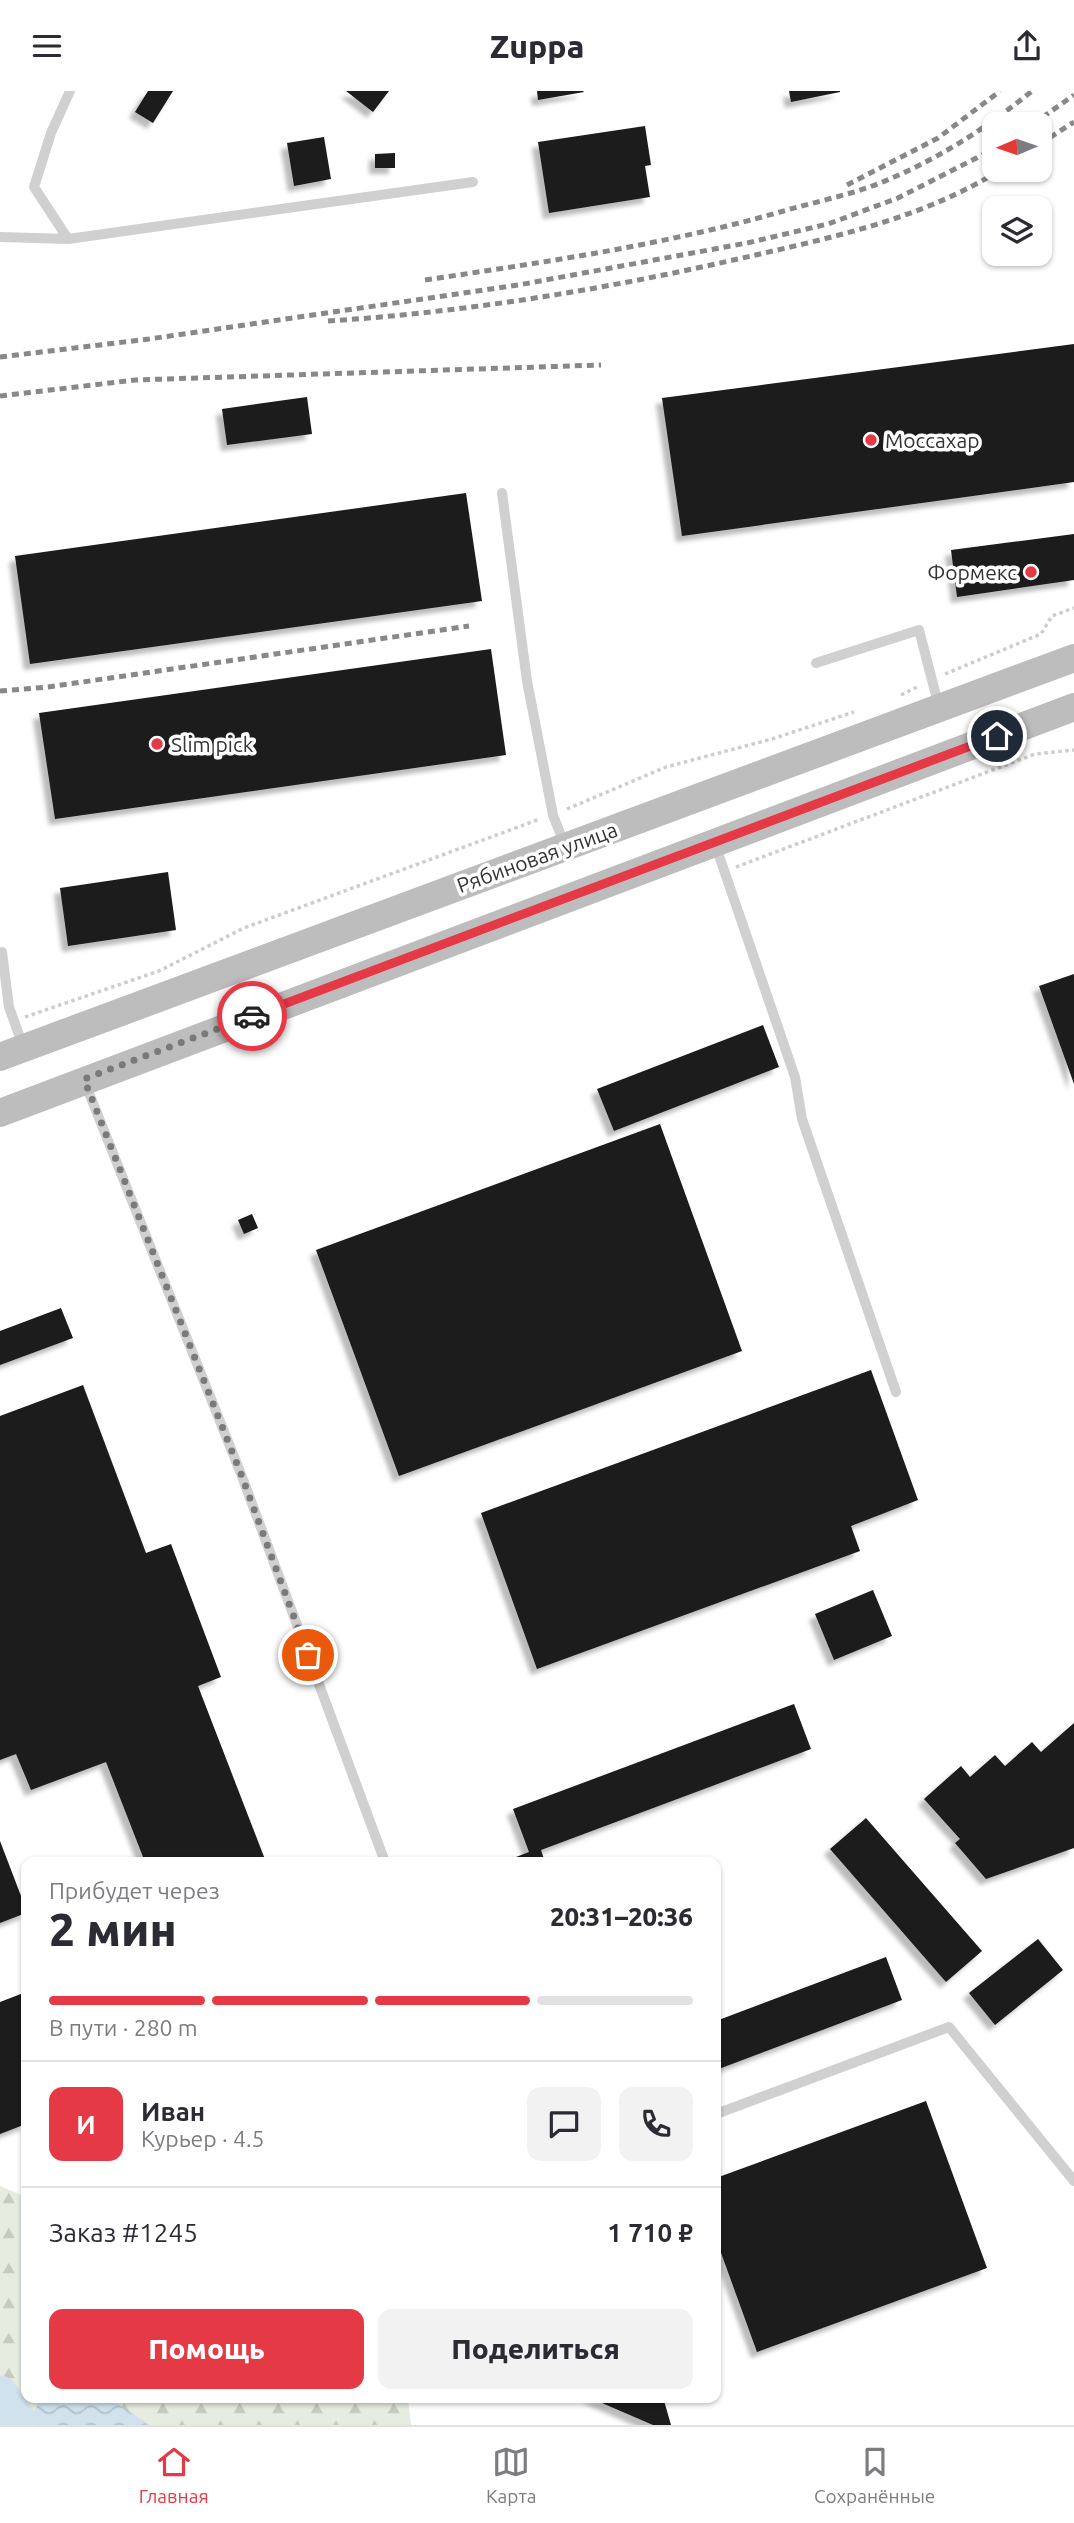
<!DOCTYPE html>
<html lang="ru">
<meta charset="utf-8">
<style>
:root{--surface:#fff;--page:#f2f2f3;--text:#2b2b33;--muted:#7c7c81;--line:#e1e1e2;--accent:#e63946}
body{margin:0;font-family:Ubuntu,sans-serif;background:var(--page);color:var(--text);height:100vh;display:flex;flex-direction:column;font-size:26px;white-space:nowrap}
*{box-sizing:border-box;margin:0}
p{font-size:23px;color:var(--muted)}
.icon{flex:none;width:38px;height:38px;fill:none;stroke:currentColor;stroke-width:2;stroke-linecap:round;stroke-linejoin:round}
.map{position:relative;flex:1;overflow:hidden}
.drawer{position:absolute;left:21px;top:1766px;width:700px;height:546px;display:flex;flex-direction:column;background:var(--surface);border-radius:14px;box-shadow:0 2px 5px #0004}
.drawer>*{flex:none}
.needle{width:46px;rotate:268deg}
.controls{position:absolute;left:982px;top:21px;display:grid;gap:14px}
.controls a{display:grid;place-items:center;width:70px;height:70px;border-radius:14px;background:var(--surface);box-shadow:0 2px 5px #0004;font-size:35px}
.pin{position:absolute;display:grid;place-items:center;width:60px;height:60px;color:#fff;margin:-30px;border:4px solid #fff;border-radius:50%;box-shadow:0 2px 7px #0007}
.courier{position:absolute;display:grid;place-items:center;width:70px;height:70px;margin:-35px;border:5px solid #e63946;border-radius:50%;background:#fff;color:#222;box-shadow:0 2px 9px #0007}
.headline em{font-style:normal;font-weight:800}
.headline div{display:flex;flex-direction:column-reverse}
.headline{display:flex;align-items:center;justify-content:space-between;height:119px;padding:0 28px}
h1{font-size:46px;font-weight:800;line-height:52px}
.bar{display:grid;grid-template-columns:repeat(4,1fr);gap:10px 7px;align-content:center;height:84px;padding:0 28px}
.bar i{height:9px;border-radius:5px;background:var(--line)}
.bar .on{background:var(--accent)}
.bar p{grid-column:span 4}
.line{display:flex;align-items:center;gap:18px;padding:0 28px;border-top:2px solid var(--line)}
.line div{flex:1}
.round{display:grid;place-items:center;flex:none;width:74px;height:74px;border-radius:14px;background:var(--page)}
.action{display:flex;gap:14px;margin-top:auto;padding:14px 28px}
.action a{flex:1;height:80px;border-radius:14px;background:var(--accent);color:#fff;font-size:28px;font-weight:800;line-height:80px;text-align:center}
.action a+a{background:var(--page);color:var(--text)}
header{display:flex;justify-content:space-between;align-items:center;height:91px;padding:0 28px;background:var(--surface);font-size:32px;font-weight:800}
.tab-bar{display:flex;justify-content:space-around;align-items:center;height:98px;border-top:2px solid var(--line);background:var(--surface);font-size:19px;color:var(--muted)}
.tab-bar a{display:grid;justify-items:center;gap:4px}
.tab-bar .on{color:var(--accent)}
.map>svg:first-child{display:block}
.forest{fill:url(#forest-firs)}
.water{fill:url(#water-waves)}
.lines{fill:none;stroke-linecap:round;stroke-linejoin:round}
.river{stroke:#cfe2ee;stroke-width:35}
.building{fill:#1a1a1a;filter:url(#shadow)}
.path{stroke:#cdcdcd;stroke-width:3.5;stroke-dasharray:3.5 3.5;stroke-linecap:butt}
.service{stroke:#d0d0d0;stroke-width:10}
.secondary{stroke:#bdbdbd;stroke-width:28}
.rail{stroke:#888;stroke-width:5;stroke-dasharray:7 5;stroke-linecap:butt}
.done{stroke:#7a7a7a;stroke-width:7;stroke-dasharray:0 12.6}
.route{stroke:#e63946;stroke-width:9}
.poi-dot{fill:#e63946;stroke:#fff;stroke-width:2.5}
.labels{text-anchor:middle;dominant-baseline:central;stroke-width:7;stroke-linejoin:round;paint-order:stroke}
.poi-label{font-size:21px;fill:#333;stroke:#fff;text-anchor:start}
.street-label{font-size:21px;fill:#333;stroke:#fff}
</style>
<header><svg class="icon" aria-label="menu" viewBox="0 0 24 24"><path d="M4 6h16M4 12h16M4 18h16"/></svg>Zuppa<svg class="icon" aria-label="share" viewBox="0 0 24 24"><path d="M12 15V3M7 8l5-5 5 5M5 13v7h14v-7"/></svg></header>
<div class="map">
<svg width="1074" height="2334" viewBox="0 0 1074 2334">
<defs>
<pattern id="forest-firs" width="22" height="20" patternUnits="userSpaceOnUse" patternTransform="scale(1.75)"><rect width="22" height="20" fill="#e6ecdf"/><path d="M5 1l3.5 6h-7zM16 11l3.5 6h-7z" fill="#c6cbc0"/></pattern>
<pattern id="water-waves" width="16" height="10" patternUnits="userSpaceOnUse" patternTransform="scale(1.75)"><rect width="16" height="10" fill="#cfe2ee"/><path d="M0 5q4-4 8 0t8 0" fill="none" stroke="#b2c2cd"/></pattern>
<filter id="shadow"><feDropShadow dx="-6" dy="6" stdDeviation="2" flood-color="#0004"/></filter>
</defs>
<rect width="100%" height="100%" fill="#fff"/>
<path class="forest" d="M0 2095 26 2106V2306L408 2307 411 2334H0Z"/>
<path class="water" d="M41 2307H109L149 2334H28Z"/>
<g class="lines">
<path class="river" d="M0 2302 22 2334"/>
</g>
<path class="building" d="M148 0H173L153 32 135 21Z
M346 0H389L373 21Z
M537 0H583L584 1 538 9Z
M789 0H840V1L791 11Z
M645 35 651 74 645 75 650 106 549 122 538 51Z
M324 46 331 88 294 95 287 52Z
M395 62V77H375V63Z
M1074 253V391L682 445 662 307Z
M307 306 312 343 227 354 222 318Z
M466 402 482 510 30 573 15 465Z
M1074 443V489L957 506 951 459Z
M491 558 506 664 55 728 39 622Z
M168 781 176 839 68 855 60 797Z
M1074 883V993L1039 895Z
M763 934 779 976 614 1040 597 998Z
M660 1033 742 1260 399 1385 316 1159Z
M252 1123 258 1137 244 1143 238 1129Z
M61 1217 73 1247 0 1274V1240Z
M871 1279 918 1409 851 1435 860 1460 537 1578 481 1422Z
M83 1294 146 1462 171 1453 221 1586 198 1595 266 1771H145L106 1671 31 1699 16 1663 0 1669V1325Z
M873 1499 892 1545 834 1569 815 1523Z
M794 1613 811 1658 541 1759 545 1771H503L529 1761 513 1718Z
M1074 1632V1757L986 1788 955 1752 960 1748 924 1708 961 1675 970 1686 995 1664 1005 1675 1032 1651 1041 1661Z
M866 1727 982 1860 946 1891 830 1758Z
M0 1750 26 1818V1822L0 1832Z
M1038 1848 1063 1879 995 1934 969 1902Z
M886 1866 902 1909 716 1979V1930Z
M26 1901V2033L0 2043V1911Z
M926 2010 987 2177 757 2261 716 2148V2087Z
M588 2306H663L671 2334H653Z"/>
<g class="lines">
<path class="path" d="M945 583 1041 543 1052 525 1074 517
M901 604 919 595
M567 718 666 676 772 648 854 621
M736 776 1035 663 1074 659
M25 926 159 880 244 837 540 728"/>
<path class="service" d="M0 146 68 148 473 91
M68 148 34 96 51 42 70 0
M502 402 527 590 553 724 565 755
M816 572 919 539 939 616
M715 753 795 986 802 1028 896 1301
M2 861 9 916 23 955
M85 992 241 1383 385 1771
M716 2023 949 1936 1074 2090"/>
<path class="secondary" d="M0 966 1074 567
M0 1022 1074 616"/>
<path class="rail" d="M1033 33 1074 4
M1040 53 1074 31
M847 94 938 47 1000 0
M425 189C545 171 664 154 780 121 817 110 857 103 892 87 943 65 989 35 1032 0
M328 230C469 221 613 197 751 165 835 146 926 126 1000 79
M0 266 149 248 518 194 747 152 828 133 898 107 994 58
M0 305 135 289 601 274
M0 600 48 596 469 535"/>
</g>
<g class="lines">
<path class="done" d="M252 925 84 988 241 1383 308 1564"/>
<path class="route" d="M252 925 997 645"/>
</g>
<g class="poi-dot">
<circle cx="871" cy="349" r="7"/>
<circle cx="1031" cy="481" r="7"/>
<circle cx="157" cy="653" r="7"/>
</g>
<g class="labels">
<g class="poi-label">
<text x="885" y="349">Моссахар</text>
<text x="1017" y="481" text-anchor="end">Формекс</text>
<text x="171" y="653">Slim pick</text>
</g>
<g class="street-label">
<text transform="translate(537 766) rotate(-20)">Рябиновая улица</text>
</g>
</g>
</svg>
<div class="controls">
<a><svg class="needle" viewBox="-14 -14 28 28"><path d="M0-13l5 13h-10z" fill="#e53935"/><path d="M0 13l5-13h-10z" fill="#7c7c81"/></svg></a>
<a><svg class="icon" aria-label="layers" viewBox="0 0 24 24"><path d="M12 4l9 5-9 5-9-5zM3 14l9 5 9-5"/></svg></a>
</div>
<div class="pin" style="left:308px;top:1564px;background:#ea580c"><svg class="icon" aria-label="bag" viewBox="0 0 24 24"><path d="M5 8h14l-1 12H6zM9 8a3 3 0 0 1 6 0"/></svg></div>
<div class="pin" style="left:997px;top:645px;background:#1f2937"><svg class="icon" aria-label="home" viewBox="0 0 24 24"><path d="M3 11l9-7 9 7M6 9v11h12V9"/></svg></div>
<div class="courier" style="left:252px;top:925px"><svg class="icon" aria-label="car" viewBox="0 0 24 24"><path d="M5 17H2v-5l4-1 3-4h7l3 4 3 1v5h-3M9 17h6M6 11h13"/><circle cx="7" cy="17" r="2"/><circle cx="17" cy="17" r="2"/></svg></div>
<section class="drawer">
<div class="headline"><div><h1>2 мин</h1><p>Прибудет через</p></div><em>20:31–20:36</em></div>
<div class="bar"><i class="on"></i><i class="on"></i><i class="on"></i><i></i><p>В пути · 280 m</p></div>
<div class="line" style="height:126px"><b class="round" style="background:var(--accent);color:#fff">И</b><div><b>Иван</b><p>Курьер · 4.5</p></div><a class="round"><svg class="icon" aria-label="chat" viewBox="0 0 24 24"><path d="M4 5h16v11H9l-5 4z"/></svg></a><a class="round"><svg class="icon" aria-label="phone" viewBox="0 0 24 24"><path d="M5 4h4l2 5-3 2q2 4 5 5l2-3 5 2v4C11 20 4 13 5 4z"/></svg></a></div>
<div class="line" style="height:91px"><div>Заказ #1245</div><b>1 710 ₽</b></div>
<div class="action"><a>Помощь</a><a>Поделиться</a></div>
</section>
</div>
<nav class="tab-bar">
<a class="on"><svg class="icon" aria-label="home" viewBox="0 0 24 24"><path d="M3 11l9-7 9 7M6 9v11h12V9"/></svg>Главная</a>
<a><svg class="icon" aria-label="map" viewBox="0 0 24 24"><path d="M3 6l6-2 6 2 6-2v14l-6 2-6-2-6 2zM9 4v14M15 6v14"/></svg>Карта</a>
<a><svg class="icon" aria-label="saved" viewBox="0 0 24 24"><path d="M7 4h10v16l-5-4-5 4z"/></svg>Сохранённые</a>
</nav>
